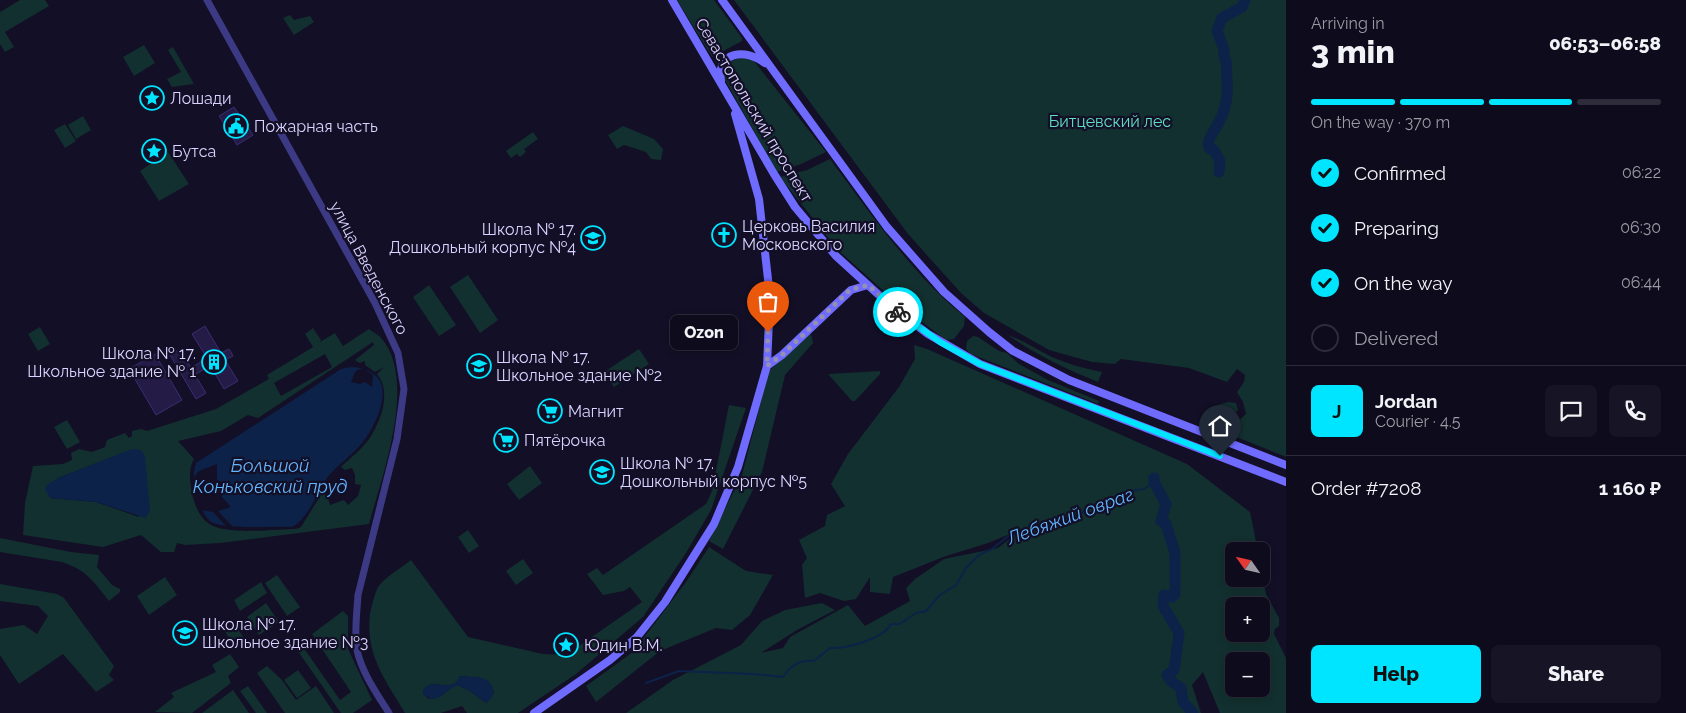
<!DOCTYPE html>
<meta charset="utf-8">
<style>
:root{--surface:#0e0b1c;--page:#171425;--text:#f1f3f6;--muted:#9b9ba3;--line:#2e2b3b;--accent:#00e5ff}
body{margin:0;font-family:Raleway,sans-serif;background:var(--page);color:var(--text);height:100vh;display:flex;flex-direction:column;font-size:19px;white-space:nowrap}
*{box-sizing:border-box;margin:0}
p{font-size:16px;color:var(--muted)}
.icon{flex:none;width:28px;height:28px;fill:none;stroke:currentColor;stroke-width:2;stroke-linecap:round;stroke-linejoin:round}
.map{position:relative;flex:1;overflow:hidden}
.panel{display:flex;flex-direction:column;background:var(--surface);width:400px}
.panel>*{flex:none}
.needle{width:32px;rotate:304deg}
.fabs{position:absolute;left:1225px;top:542px;display:grid;gap:10px}
.fabs a{display:grid;place-items:center;width:45px;height:45px;border-radius:8px;background:var(--surface);box-shadow:0 2px 8px #0003,0 0 0 1px var(--line);font-size:25px}
.pin{position:absolute;display:grid;place-items:center;width:42px;height:42px;color:#fff;margin:-51px -21px;border-radius:50% 50% 50% 0;rotate:-45deg;box-shadow:0 0 5px #0007}
.pin .icon{rotate:45deg}
.courier{position:absolute;display:grid;place-items:center;width:50px;height:50px;margin:-25px;border:4px solid #00e5ff;border-radius:50%;background:#fff;color:#222;box-shadow:0 1px 6px #0007}
.bubble{position:absolute;height:35px;border-radius:8px;background:var(--surface);box-shadow:0 2px 8px #0003,0 0 0 1px var(--line);font-size:16px;font-weight:800;line-height:35px;text-align:center}
.headline em{font-style:normal;font-weight:800}
.headline div{display:flex;flex-direction:column-reverse}
.headline{display:flex;align-items:center;justify-content:space-between;height:85px;padding:0 25px}
h1{font-size:32px;font-weight:800;line-height:38px}
.bar{display:grid;grid-template-columns:repeat(4,1fr);gap:8px 5px;align-content:center;height:60px;padding:0 25px}
.bar i{height:6px;border-radius:4px;background:var(--line)}
.bar .current{background:var(--accent)}
.bar p{grid-column:span 4}
.line{display:flex;align-items:center;gap:12px;padding:0 25px;border-top:1px solid var(--line)}
.line div{flex:1}
.round{display:grid;place-items:center;flex:none;width:52px;height:52px;border-radius:8px;background:var(--page)}
ol{padding:0 25px;list-style:none}
li{display:flex;align-items:center;gap:15px;height:55px}
li p{margin-inline-start:auto}
li .icon{padding:5px;border-radius:50%;background:var(--accent);color:#111;stroke-width:4}
li:last-child{color:var(--muted)}
li i{width:28px;height:28px;border:2px solid var(--line);border-radius:50%}
.cta{display:flex;gap:10px;margin-top:auto;padding:10px 25px}
.cta a{flex:1;height:58px;border-radius:8px;background:var(--accent);color:#111;font-size:20px;font-weight:800;line-height:58px;text-align:center}
.cta a+a{background:var(--page);color:var(--text)}
main{display:flex;flex:1;min-height:0}
.map>svg:first-child{display:block}
.green{fill:#12302f;fill-rule:evenodd}
.water{fill:#0c2248}
.pier{fill:#130f26}
.lines{fill:none;stroke-linecap:round;stroke-linejoin:round}
.stream{stroke:#0c2248;stroke-width:2}
.river{stroke:#0c2248;stroke-width:11}
.building{fill:#241b47;stroke:#3b2d73}
.tertiary{stroke:#3d3a85;stroke-width:7}
.secondary{stroke:#6f6bff;stroke-width:8}
.done{stroke:#948fb3;stroke-width:5;stroke-dasharray:0 9}
.route{stroke:#00e5ff;stroke-width:6}
.labels{text-anchor:middle;dominant-baseline:central;stroke-width:4.5;stroke-linejoin:round;paint-order:stroke}
.poi-label{font-size:16px;fill:#d9d4ff;stroke:#130f26;text-anchor:start}
.street-label{font-size:16px;fill:#d9d4ff;stroke:#130f26}
.park-label{font-size:16px;fill:#5fe0c0;stroke:#130f26}
.water-label{font-size:18px;font-style:italic;fill:#62b6ff;stroke:#130f26}
</style>
<main>
<div class="map">
<svg width="1286" height="713" viewBox="0 0 1286 713">
<rect width="100%" height="100%" fill="#130f26"/>
<path class="green" d="M20 0H45L49 6 5 32 14 47 5 52 0 44V12Z
M677 0H714L742 38V41L712 57Z
M734 0H1286V457L1234 436 1233 430 1238 421 1246 414 1243 402 1237 392 1244 382 1245 375 1237 369 1227 382 1189 368 1121 359 1115 364 1092 362 1049 350 984 313 961 293 908 234Z
M290 15 294 20 310 16 314 22 294 35 283 18Z
M144 45 155 63 134 76 123 57Z
M173 47 194 84 172 87 167 79 181 72 168 50Z
M743 57 753 60 826 152 801 164 777 172 724 78C723 66 732 58 743 57Z
M83 116 91 130 76 139 68 125Z
M65 124 76 141 65 148 54 130Z
M623 126 654 139 663 149 661 160 651 159 646 152 624 145 617 149 608 135Z
M533 132 538 139 524 149 526 152 520 157 517 154 511 158 506 151Z
M168 152 189 184 159 201 140 171Z
M830 159C871 214 911 273 965 317L964 326 954 339 946 340 898 304 838 250 780 177 807 170Z
M468 275 498 320 480 333 450 287Z
M429 285 456 325 439 336 413 297Z
M40 327 50 344 38 351 28 334Z
M313 328 321 340 320 342 335 333 343 346 369 329C372 332 378 334 381 338 418 379 382 477 369 524L220 543 185 545 177 543 174 552H161L141 535 103 547 23 535 25 503 33 466 63 464 72 460 71 453 79 449 92 452 105 447 107 440 125 433 129 438 132 436V431L141 429 147 431 216 409 269 379 267 375 313 347 305 334ZM373 342 374 345 355 360 360 363 365 361V365L375 372 384 367 377 374C392 392 381 421 369 439 362 449 350 458 341 467L345 470 352 468 355 475V484L361 485 358 496 348 505 344 500 330 505 327 495 322 493 301 527 296 529C275 529 224 536 208 523 199 517 194 503 192 493 190 482 188 469 194 459L178 441 221 431 248 415 258 418ZM325 354 332 367 281 396 274 383ZM123 453 139 517 96 502 50 498 58 478Z
M810 334 812 337 813 343 785 375 762 472 723 549 709 541 742 475 769 371Z
M1008 335C1022 340 1033 347 1046 354 1063 363 1083 368 1102 372L1098 382C1066 369 1036 355 1008 335Z
M973 336 978 337 999 351 1007 353 1019 364 1048 380 1099 401 1098 404 971 354 966 349 967 341Z
M914 345 927 349 1187 464 1250 512 1258 551H1234V579H1261V570L1266 594 1279 618V626L1275 629 1274 634 1286 658V713H1220L1203 672 1192 685 1201 713H626L673 680 741 645 762 621 785 610 822 603 835 610 797 630 761 653 783 648 790 637 848 605 865 626 910 601 906 588 915 579 944 559 998 548 1022 529 988 543 946 556 893 577 890 594 870 592V577L856 599 844 601 820 593 805 598 802 565 807 558 799 540 825 526 827 515 845 506 831 484 848 454 899 387 915 359ZM1261 606V634H1234V606ZM1234 661H1261V689H1234Z
M639 349 649 364 614 387 604 372Z
M880 371V374L855 401H852L828 374Z
M1228 402 1236 403 1238 410C1230 418 1221 418 1213 425L1205 422 1203 418 1214 406Z
M729 405 746 408 711 510 686 553 643 617 576 674 518 713H467L462 706 441 713H405C385 679 365 655 370 613 372 605 374 595 378 587 385 577 401 568 411 560L468 637 543 654 566 655 642 602 630 587 624 591 603 595 587 574 597 568 603 575 706 504 712 491ZM460 676C475 679 487 673 494 692L486 703 470 691 457 685C444 690 442 701 427 698L423 690C433 679 439 687 449 685 452 685 454 683 457 682Z
M67 420 80 442 67 449 54 427Z
M530 466 542 483 519 500 507 484Z
M468 530 479 546 469 553 458 537Z
M0 538 71 552 99 555 97 567 112 585 120 589V592L109 601C93 581 88 571 62 562L0 552Z
M709 547 746 571 773 575 750 615 732 630 716 628 660 651 596 702 586 686 633 652 686 582Z
M523 559 533 573 516 585 506 571Z
M277 575 300 607 287 616 265 583Z
M165 577 177 595 149 615 137 596Z
M261 582 267 593 240 611 234 600Z
M0 584 57 594 64 598 114 666 109 675 114 680 96 692 63 654 19 684 0 655V629L24 625 37 634 48 616 38 606 0 601Z
M266 603 279 622 259 635 247 617Z
M343 611 348 616V649L372 700 353 713H341L295 647 301 644 340 700 351 692 312 634Z
M235 624 245 640 235 647 224 630Z
M230 654 239 667 228 676 231 683 192 713 155 712 174 697 171 693 216 672 212 665Z
M267 666 282 680 296 700 316 686 334 713H285L257 673Z
M298 670 311 688 297 698 284 680Z
M248 686 267 713H256L240 691Z
M233 690 249 713H202Z"/>
<path class="water" d="M350 367C359 367 371 370 378 378 391 394 374 428 363 442 352 456 335 466 325 481 318 493 305 523 291 527 276 526 221 530 210 521 204 516 200 505 198 497 194 486 192 474 196 463L341 369Z
M132 449 141 450 145 456 150 510 146 518 96 502 50 498 45 489 47 485 58 478Z
M460 676C471 678 490 673 493 690 494 696 491 699 486 703L470 691 457 685C444 690 438 707 423 694V690C433 679 439 687 449 685 452 685 454 683 457 682Z"/>
<path class="pier" d="M359 369H364L373 375 372 387 365 382 360 384 351 382 355 372Z
M217 464V480L233 486 221 496 231 507 218 511 233 527 226 526 213 512 202 510 195 489 194 477 199 471Z"/>
<g class="lines">
<path class="stream" d="M646 683 679 671 754 674 783 677C790 666 800 659 814 661L830 648C846 649 883 639 891 624H900L916 613 926 611 940 595 956 585 966 568 979 555 992 549 1011 534 1034 526 1040 525 1043 522H1056L1059 517 1067 518 1072 515H1077L1090 508H1102L1114 498 1136 490 1144 489 1154 482"/>
<path class="river" d="M1219 172 1220 161 1214 150 1210 149 1208 144C1210 134 1216 129 1220 120 1230 102 1227 81 1226 61L1224 56V49L1217 31 1222 18 1242 7 1245 0
M1154 478V482L1166 504 1161 521 1166 524 1175 553V594L1172 597 1164 595 1163 606 1179 633 1174 670 1167 675 1172 682 1181 688 1183 702 1193 713"/>
</g>
<path class="building" d="M234 107 253 135 237 145 219 116Z
M728 228 732 234 720 243 715 236Z
M205 326 221 353 229 349 231 352 233 356 225 360 238 381 224 389 210 365 195 375 206 393 196 399 170 355 180 349 191 368 207 358 192 334Z
M155 354 182 400 156 415 129 369Z"/>
<g class="lines">
<path class="tertiary" d="M207 0 375 303 398 353 404 389 397 439 358 595C357 612 354 633 357 650 362 673 377 694 389 713"/>
<path class="secondary" d="M672 0 774 174 795 207 836 256 891 306 928 334 980 364 1286 482
M722 0 887 227 944 292 989 332 1013 351 1069 380 1286 465
M721 81C716 51 746 48 765 63
M767 366 782 355 851 290 868 285
M534 713 610 660 637 637 665 602 714 524 738 467 767 366 770 297 759 199 735 114"/>
</g>
<g class="lines">
<path class="done" d="M768 332 767 366 782 355 850 290 868 285 898 312"/>
<path class="route" d="M898 312 940 342 980 364 1220 456"/>
</g>
<defs>
<g id="sight-ring" transform="scale(1.25)"><circle r="9.5" fill="#130f26" stroke="#00e5ff" stroke-width="1.5"/><path d="M0-6L1.8-2.2L6-1.7L2.9 1.2L3.7 5.4L0 3.3L-3.7 5.4L-2.9 1.2L-6-1.7L-1.8-2.2Z" fill="#00e5ff"/></g>
<g id="civic-ring" transform="scale(1.25)"><circle r="9.5" fill="#130f26" stroke="#00e5ff" stroke-width="1.5"/><path d="M-.6-6.5H3V-4.5H.6V-3L4-1V1h2V6H-6V1h2V-1L-.6-3ZM-1.2 2.5V6h2.4V2.5Z" fill="#00e5ff"/></g>
<g id="church-ring" transform="scale(1.25)"><circle r="9.5" fill="#130f26" stroke="#00e5ff" stroke-width="1.5"/><path d="M-1.2-6h2.4v3.5h3.3v2.4h-3.3V6h-2.4V-.1h-3.3v-2.4h3.3Z" fill="#00e5ff"/></g>
<g id="school-ring" transform="scale(1.25)"><circle r="9.5" fill="#130f26" stroke="#00e5ff" stroke-width="1.5"/><path d="M0-5L7-2L0 1L-7-2ZM-4 1L0 2.5L4 1V4Q0 6-4 4Z" fill="#00e5ff"/></g>
<g id="building-ring" transform="scale(1.25)"><circle r="9.5" fill="#130f26" stroke="#00e5ff" stroke-width="1.5"/><path d="M-4-6H4V6H1V3H-1V6H-4ZM-2.5-4.3h1.7v1.8h-1.7ZM.8-4.3h1.7v1.8H.8ZM-2.5-1h1.7V.8h-1.7ZM.8-1h1.7V.8H.8Z" fill="#00e5ff"/></g>
<g id="supermarket-ring" transform="scale(1.25)"><circle r="9.5" fill="#130f26" stroke="#00e5ff" stroke-width="1.5"/><path d="M-6-5.5h2.5l.6 2H6L4.5 2H-2.5L-4.4-4H-6ZM-1.5 3.2a1.3 1.3 0 1 0 .1 0ZM3 3.2a1.3 1.3 0 1 0 .1 0Z" fill="#00e5ff"/></g>
</defs>
<g fill-rule="evenodd">
<use href="#sight-ring" x="152" y="98"/>
<use href="#civic-ring" x="236" y="126"/>
<use href="#sight-ring" x="154" y="151"/>
<use href="#church-ring" x="724" y="235"/>
<use href="#school-ring" x="593" y="238"/>
<use href="#building-ring" x="214" y="362"/>
<use href="#school-ring" x="479" y="366"/>
<use href="#supermarket-ring" x="550" y="411"/>
<use href="#supermarket-ring" x="506" y="440"/>
<use href="#school-ring" x="602" y="472"/>
<use href="#school-ring" x="185" y="633"/>
<use href="#sight-ring" x="566" y="645"/>
</g>
<g class="labels">
<g class="poi-label">
<text x="170" y="98">Лошади</text>
<text x="254" y="126">Пожарная часть</text>
<text x="172" y="151">Бутса</text>
<text x="742" y="226">Церковь Василия<tspan x="742" dy="18">Московского</tspan></text>
<text x="576" y="229" text-anchor="end">Школа № 17.<tspan x="576" dy="18">Дошкольный корпус №4</tspan></text>
<text x="196" y="353" text-anchor="end">Школа № 17.<tspan x="196" dy="18">Школьное здание № 1</tspan></text>
<text x="496" y="357">Школа № 17.<tspan x="496" dy="18">Школьное здание №2</tspan></text>
<text x="568" y="411">Магнит</text>
<text x="524" y="440">Пятёрочка</text>
<text x="620" y="463">Школа № 17.<tspan x="620" dy="18">Дошкольный корпус №5</tspan></text>
<text x="202" y="624">Школа № 17.<tspan x="202" dy="18">Школьное здание №3</tspan></text>
<text x="584" y="645">Юдин В.М.</text>
</g>
<g class="street-label">
<text transform="translate(754 110) rotate(59)">Севастопольский проспект</text>
<text transform="translate(369 268) rotate(62)">улица Введенского</text>
</g>
<g class="park-label">
<text x="1110" y="121">Битцевский лес</text>
</g>
<g class="water-label">
<text x="270" y="465">Большой<tspan x="270" dy="21">Коньковский пруд</tspan></text>
<text transform="translate(1070 516) rotate(-20)">Лебяжий овраг</text>
</g>
</g>
</svg>
<div class="fabs">
<a><svg class="needle" viewBox="-14 -14 28 28"><path d="M0-13l5 13h-10z" fill="#e53935"/><path d="M0 13l5-13h-10z" fill="#9b9ba3"/></svg></a>
<a>+</a>
<a>−</a>
</div>
<div class="pin" style="left:768px;top:332px;background:#ea580c"><svg class="icon" aria-label="bag" viewBox="0 0 24 24"><path d="M5 8h14l-1 12H6zM9 8a3 3 0 0 1 6 0"/></svg></div>
<div class="pin" style="left:1220px;top:456px;background:#1f2937"><svg class="icon" aria-label="home" viewBox="0 0 24 24"><path d="M3 11l9-7 9 7M6 9v11h12V9"/></svg></div>
<div class="courier" style="left:898px;top:312px"><svg class="icon" aria-label="bike" viewBox="0 0 24 24"><circle cx="6" cy="16" r="4"/><circle cx="18" cy="16" r="4"/><path d="M6 16l4-8h5l3 8M10 8l3 8H6M13 5h3"/></svg></div>
<div class="bubble" style="left:670px;top:315px;width:68px">Ozon</div>
</div>
<section class="panel">
<div class="headline"><div><h1>3 min</h1><p>Arriving in</p></div><em>06:53–06:58</em></div>
<div class="bar"><i class="current"></i><i class="current"></i><i class="current"></i><i></i><p>On the way · 370 m</p></div>
<ol>
<li><svg class="icon" aria-label="check" viewBox="0 0 24 24"><path d="M5 12l5 5 9-10"/></svg>Confirmed<p>06:22</p></li>
<li><svg class="icon" aria-label="check" viewBox="0 0 24 24"><path d="M5 12l5 5 9-10"/></svg>Preparing<p>06:30</p></li>
<li><svg class="icon" aria-label="check" viewBox="0 0 24 24"><path d="M5 12l5 5 9-10"/></svg>On the way<p>06:44</p></li>
<li><i></i>Delivered</li>
</ol>
<div class="line" style="height:90px"><b class="round" style="background:var(--accent);color:#111">J</b><div><b>Jordan</b><p>Courier · 4.5</p></div><a class="round"><svg class="icon" aria-label="chat" viewBox="0 0 24 24"><path d="M4 5h16v11H9l-5 4z"/></svg></a><a class="round"><svg class="icon" aria-label="phone" viewBox="0 0 24 24"><path d="M5 4h4l2 5-3 2q2 4 5 5l2-3 5 2v4C11 20 4 13 5 4z"/></svg></a></div>
<div class="line" style="height:65px"><div>Order #7208</div><b>1 160 ₽</b></div>
<div class="cta"><a>Help</a><a>Share</a></div>
</section>
</main>
